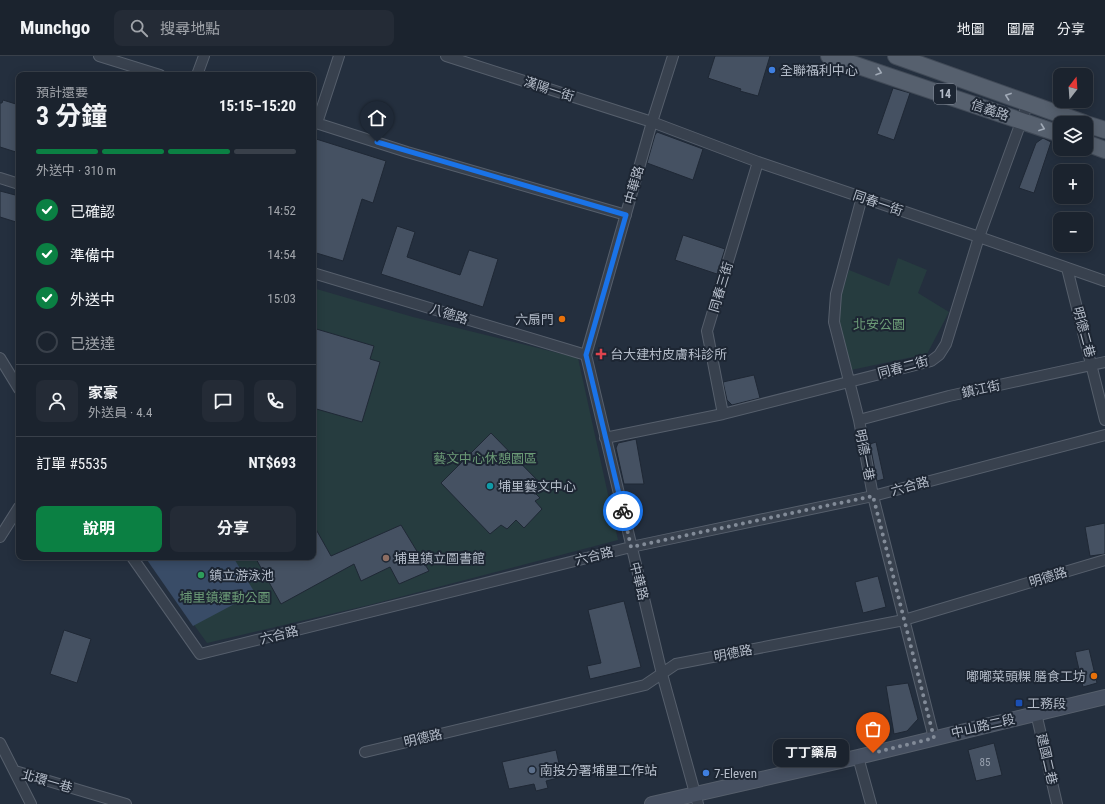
<!DOCTYPE html>
<html lang="zh-TW">
<meta charset="utf-8">
<style>
:root{--surface:#1b232e;--page:#242b36;--text:#f1f3f6;--muted:#a0a4aa;--line:#39404a;--accent:#0b8043}
body{margin:0;font-family:"Roboto Condensed","Noto Sans TC",sans-serif;background:var(--page);color:var(--text);height:100vh;display:flex;flex-direction:column;font-size:15px;white-space:nowrap}
*{box-sizing:border-box;margin:0}
p{font-size:13px;color:var(--muted)}
.icon{flex:none;width:22px;height:22px;fill:none;stroke:currentColor;stroke-width:2;stroke-linecap:round;stroke-linejoin:round}
.map{position:relative;flex:1;overflow:hidden}
.panel{position:absolute;left:16px;top:16px;width:300px;height:488px;display:flex;flex-direction:column;background:var(--surface);border-radius:8px;box-shadow:0 2px 10px #0003,0 0 0 1px var(--line)}
.panel>*{flex:none}
.needle{width:26px;rotate:17deg}
.buttons{position:absolute;left:1053px;top:12px;display:grid;gap:8px}
.buttons a{display:grid;place-items:center;width:40px;height:40px;border-radius:8px;background:var(--surface);box-shadow:0 2px 10px #0003,0 0 0 1px var(--line);font-size:20px}
.pin{position:absolute;display:grid;place-items:center;width:34px;height:34px;color:#fff;margin:-41px -17px;border-radius:50% 50% 50% 0;rotate:-45deg;box-shadow:0 0 4px #0007}
.pin .icon{rotate:45deg}
.courier{position:absolute;display:grid;place-items:center;width:40px;height:40px;margin:-20px;border:3px solid #1a73e8;border-radius:50%;background:#fff;color:#222;box-shadow:0 1px 5px #0007}
.bubble{position:absolute;height:28px;border-radius:8px;background:var(--surface);box-shadow:0 2px 10px #0003,0 0 0 1px var(--line);font-size:13px;font-weight:700;line-height:28px;text-align:center}
.overview em{font-style:normal;font-weight:700}
.overview div{display:flex;flex-direction:column-reverse}
.overview{display:flex;align-items:center;justify-content:space-between;height:68px;padding:0 20px}
h1{font-size:26px;font-weight:700;line-height:30px}
.bar{display:grid;grid-template-columns:repeat(4,1fr);gap:6px 4px;align-content:center;height:48px;padding:0 20px}
.bar i{height:5px;border-radius:3px;background:var(--line)}
.bar .on{background:var(--accent)}
.bar p{grid-column:span 4}
.line{display:flex;align-items:center;gap:10px;padding:0 20px;border-top:1px solid var(--line)}
.line div{flex:1}
.round{display:grid;place-items:center;flex:none;width:42px;height:42px;border-radius:8px;background:var(--page)}
ol{padding:0 20px;list-style:none}
li{display:flex;align-items:center;gap:12px;height:44px}
li p{margin-inline-start:auto}
li .icon{padding:4px;border-radius:50%;background:var(--accent);color:#fff;stroke-width:4}
li:last-child{color:var(--muted)}
li i{width:22px;height:22px;border:2px solid var(--line);border-radius:50%}
.primary-button{display:flex;gap:8px;margin-top:auto;padding:8px 20px}
.primary-button a{flex:1;height:46px;border-radius:8px;background:var(--accent);color:#fff;font-size:16px;font-weight:700;line-height:46px;text-align:center}
.primary-button a+a{background:var(--page);color:var(--text)}
header{display:flex;align-items:center;gap:24px;box-sizing:border-box;height:56px;padding:0 20px;background:var(--surface);border-bottom:1px solid var(--line)}
header strong{font-size:19px}
nav{display:flex;gap:22px;margin-inline-start:auto;font-size:14px}
.search{width:280px;height:36px;background:var(--page);display:flex;align-items:center;gap:10px;box-sizing:border-box;padding:0 14px;border-radius:8px;color:var(--muted);font-size:15px}
.map>svg:first-child{display:block}
.green{fill:#263c3f}
.water{fill:#394c67}
.building{fill:#455162;stroke:#1f2835}
.lines{fill:none;stroke-linecap:round;stroke-linejoin:round}
.street-casing{stroke:#565f6c;stroke-width:12}
.secondary-casing{stroke:#565f6c;stroke-width:16}
.primary-casing{stroke:#414a57;stroke-width:18}
.street{stroke:#38414e;stroke-width:10}
.secondary{stroke:#465061;stroke-width:14}
.primary{stroke:#56606e;stroke-width:16}
.oneway{stroke:#a1aab7}
.done{stroke:#828b98;stroke-width:4;stroke-dasharray:0 7.2}
.route{stroke:#1a73e8;stroke-width:5}
.shop-dot{fill:#3f7fe0;stroke:#1d2633;stroke-width:1.5}
.food-dot{fill:#e8710a;stroke:#1d2633;stroke-width:1.5}
.health-dot{fill:#e0444e;stroke:#1d2633;stroke-width:1.5}
.culture-dot{fill:#0f9aa8;stroke:#1d2633;stroke-width:1.5}
.education-dot{fill:#8d6e63;stroke:#1d2633;stroke-width:1.5}
.leisure-dot{fill:#2e9e5b;stroke:#1d2633;stroke-width:1.5}
.transit-dot{fill:#1a4fb4;stroke:#1d2633;stroke-width:1.5}
.service-dot{fill:#5c6f8a;stroke:#1d2633;stroke-width:1.5}
.labels{text-anchor:middle;dominant-baseline:central;stroke-width:4;stroke-linejoin:round;paint-order:stroke}
.number-label{font-size:11px;fill:#98a1af}
.shield{fill:#1d2633;stroke:#878f9c;stroke-width:1}
.shield-label{font-size:12px;font-weight:bold;fill:#b4bcc9}
.poi-label{font-size:13px;fill:#b4bcc9;stroke:#1d2633;text-anchor:start}
.street-label{font-size:13px;fill:#b4bcc9;stroke:#1d2633}
.park-label{font-size:13px;fill:#6b9a76;stroke:#1d2633}
</style>
<header>
<strong>Munchgo</strong>
<div class="search"><svg class="icon" aria-label="search" viewBox="0 0 24 24"><circle cx="10" cy="10" r="6"/><path d="M15 15l6 6"/></svg>搜尋地點</div>
<nav><a>地圖</a><a>圖層</a><a>分享</a></nav>
</header>
<div class="map">
<svg width="1105" height="748" viewBox="0 0 1105 748">
<rect width="100%" height="100%" fill="#242f3e"/>
<path class="green" d="M898 202 927 214 918 237 949 256 927 298 851 314 834 261 849 214 889 230Z
M313 232 413 261 578 302 618 484 369 549 207 587 146 501H313Z"/>
<path class="water" d="M145 501H233L255 537 193 570Z"/>
<path class="building" d="M715 0H770L758 40 740 35 741 33 708 22Z
M893 32 910 37 894 84 877 78Z
M3 44 19 49V97L0 91V47H2Z
M657 76 703 93 693 124 647 107 655 79Z
M313 82 386 105 373 147 362 143 343 205 313 196Z
M1043 82 1051 86 1034 137 1019 132 1036 87Z
M0 135 19 140V156L16 166 0 161Z
M397 170 415 176 407 201 460 219 469 194 498 203 483 251 381 218Z
M683 179 725 193 717 218 675 204Z
M313 272 374 290 370 303 380 306 362 366 313 352Z
M754 319 760 342 732 349 727 344 723 326Z
M491 377 539 426 532 434 540 442 535 445 542 453 524 472 516 464 507 473 501 469 490 478 441 427Z
M636 383 644 428H624L616 392 618 387Z
M876 386 884 423 877 425 870 388Z
M1105 467V498L1090 500 1085 471Z
M313 468 331 500 401 469 429 515 399 528 390 511 361 525 354 508 281 548 255 501H313Z
M878 520 886 551 863 557 855 526Z
M624 545 641 611 590 623 587 610 601 607 588 554Z
M64 574 91 583 77 627 50 618Z
M1089 593 1097 627 1083 631 1075 596Z
M908 627 918 663 907 675 894 678 886 630Z
M994 687 1002 719 976 725 968 694Z
M556 694 562 721 546 725 548 732 536 735 534 728 509 733 502 706Z"/>
<g class="lines">
<g class="street-casing">
<path id="street" d="M99 0 160 19
M446 0 652 66 758 106 979 181 1105 225
M673 0 652 66 586 299 662 618 698 748
M197 19 204 0
M313 66 407 96 626 159
M317 67 339 0
M0 122 19 128
M862 141 836 238 834 266 859 364 873 440 934 682
M1067 212 1105 364
M313 217 586 299
M0 302 19 333
M723 358 707 275 758 106
M859 364 949 340 1105 306
M605 382 723 358 931 305 939 299 946 288 979 181 1028 47
M0 481 19 451
M132 501 200 598 631 491 873 440 1105 379
M1036 657 1057 748
M0 687 31 748
M365 696 645 629 676 608 904 564 1105 504
M858 701 871 748
M15 715 126 748"/>
</g>
<g class="secondary-casing">
<path id="secondary" d="M652 748 858 701 1105 641"/>
</g>
<g class="primary-casing">
<path id="primary" d="M829 0 1060 78
M896 0 1084 67
M1086 68 1105 74
M1086 87 1105 94"/>
</g>
<use href="#street" class="street"/>
<use href="#secondary" class="secondary"/>
<use href="#primary" class="primary"/>
</g>
<defs><path id="oneway-chevron" d="M-2-3.5L2.5 0L-2 3.5" fill="none" stroke-width="1.6" stroke-linecap="round" stroke-linejoin="round"/></defs>
<g class="oneway">
<use href="#oneway-chevron" transform="translate(879 16) rotate(19)"/>
<use href="#oneway-chevron" transform="translate(1008 40) rotate(-160)"/>
<use href="#oneway-chevron" transform="translate(1042 72) rotate(20)"/>
</g>
<g class="lines">
<path class="done" d="M623 455 631 491 873 440 934 682 873 697"/>
<path class="route" d="M377 86 626 159 586 299 623 455"/>
</g>
<g class="shop-dot">
<circle cx="772" cy="14" r="4"/>
<circle cx="706" cy="717" r="4"/>
</g>
<g class="food-dot">
<circle cx="562" cy="263" r="4"/>
<circle cx="1094" cy="620" r="4"/>
</g>
<path class="health-dot" d="M599 292h4v4h4v4h-4v4h-4v-4h-4v-4h4z"/>
<circle class="culture-dot" cx="490" cy="430" r="4"/>
<circle class="education-dot" cx="386" cy="502" r="4"/>
<circle class="leisure-dot" cx="201" cy="519" r="4"/>
<rect class="transit-dot" x="1015" y="643" width="8" height="8" rx="2"/>
<circle class="service-dot" cx="532" cy="714" r="4"/>
<g class="labels">
<g class="number-label">
<text x="985" y="706">85</text>
</g>
<rect class="shield" x="934" y="28" width="22" height="20" rx="3"/>
<g class="shield-label">
<text x="945" y="38">14</text>
</g>
<g class="poi-label">
<text x="780" y="14">全聯福利中心</text>
<text x="554" y="263" text-anchor="end">六扇門</text>
<text x="610" y="298">台大建村皮膚科診所</text>
<text x="498" y="430">埔里藝文中心</text>
<text x="394" y="502">埔里鎮立圖書館</text>
<text x="209" y="519">鎮立游泳池</text>
<text x="1086" y="620" text-anchor="end">嘟嘟菜頭粿 膳食工坊</text>
<text x="1027" y="647">工務段</text>
<text x="540" y="714">南投分署埔里工作站</text>
<text x="714" y="717">7-Eleven</text>
</g>
<g class="street-label">
<text transform="translate(549 33) rotate(18)">漢陽一街</text>
<text transform="translate(990 54) rotate(19)">信義路</text>
<text transform="translate(634 129) rotate(-74)">中華路</text>
<text transform="translate(878 147) rotate(19)">同春一街</text>
<text transform="translate(721 231) rotate(-73)">同春三街</text>
<text transform="translate(449 258) rotate(17)">八德路</text>
<text transform="translate(1084 276) rotate(75)">明德二巷</text>
<text transform="translate(903 311) rotate(-15)">同春二街</text>
<text transform="translate(981 333) rotate(-12)">鎮江街</text>
<text transform="translate(865 399) rotate(79)">明德一巷</text>
<text transform="translate(910 430) rotate(-15)">六合路</text>
<text transform="translate(594 500) rotate(-14)">六合路</text>
<text transform="translate(1048 521) rotate(-17)">明德路</text>
<text transform="translate(639 525) rotate(76)">中華路</text>
<text transform="translate(279 579) rotate(-14)">六合路</text>
<text transform="translate(733 597) rotate(-11)">明德路</text>
<text transform="translate(983 670) rotate(-13)">中山路二段</text>
<text transform="translate(423 682) rotate(-13)">明德路</text>
<text transform="translate(1047 703) rotate(77)">建國二巷</text>
<text transform="translate(47 725) rotate(16)">北環一巷</text>
</g>
<g class="park-label">
<text x="879" y="268">北安公園</text>
<text x="485" y="402">藝文中心休憩園區</text>
<text x="225" y="541">埔里鎮運動公園</text>
</g>
</g>
</svg>
<div class="buttons">
<a><svg class="needle" viewBox="-14 -14 28 28"><path d="M0-13l5 13h-10z" fill="#e53935"/><path d="M0 13l5-13h-10z" fill="#a0a4aa"/></svg></a>
<a><svg class="icon" aria-label="layers" viewBox="0 0 24 24"><path d="M12 4l9 5-9 5-9-5zM3 14l9 5 9-5"/></svg></a>
<a>+</a>
<a>−</a>
</div>
<div class="pin" style="left:873px;top:697px;background:#ea580c"><svg class="icon" aria-label="bag" viewBox="0 0 24 24"><path d="M5 8h14l-1 12H6zM9 8a3 3 0 0 1 6 0"/></svg></div>
<div class="pin" style="left:377px;top:86px;background:#1f2937"><svg class="icon" aria-label="home" viewBox="0 0 24 24"><path d="M3 11l9-7 9 7M6 9v11h12V9"/></svg></div>
<div class="courier" style="left:623px;top:455px"><svg class="icon" aria-label="bike" viewBox="0 0 24 24"><circle cx="6" cy="16" r="4"/><circle cx="18" cy="16" r="4"/><path d="M6 16l4-8h5l3 8M10 8l3 8H6M13 5h3"/></svg></div>
<div class="bubble" style="left:773px;top:683px;width:76px">丁丁藥局</div>
<section class="panel">
<div class="overview"><div><h1>3 分鐘</h1><p>預計還要</p></div><em>15:15–15:20</em></div>
<div class="bar"><i class="on"></i><i class="on"></i><i class="on"></i><i></i><p>外送中 · 310 m</p></div>
<ol>
<li><svg class="icon" aria-label="check" viewBox="0 0 24 24"><path d="M5 12l5 5 9-10"/></svg>已確認<p>14:52</p></li>
<li><svg class="icon" aria-label="check" viewBox="0 0 24 24"><path d="M5 12l5 5 9-10"/></svg>準備中<p>14:54</p></li>
<li><svg class="icon" aria-label="check" viewBox="0 0 24 24"><path d="M5 12l5 5 9-10"/></svg>外送中<p>15:03</p></li>
<li><i></i>已送達</li>
</ol>
<div class="line" style="height:72px"><a class="round"><svg class="icon" aria-label="person" viewBox="0 0 24 24"><circle cx="12" cy="8" r="4"/><path d="M4 21q1-7 8-7t8 7"/></svg></a><div><b>家豪</b><p>外送員 · 4.4</p></div><a class="round"><svg class="icon" aria-label="chat" viewBox="0 0 24 24"><path d="M4 5h16v11H9l-5 4z"/></svg></a><a class="round"><svg class="icon" aria-label="phone" viewBox="0 0 24 24"><path d="M5 4h4l2 5-3 2q2 4 5 5l2-3 5 2v4C11 20 4 13 5 4z"/></svg></a></div>
<div class="line" style="height:52px"><div>訂單 #5535</div><b>NT$693</b></div>
<div class="primary-button"><a>說明</a><a>分享</a></div>
</section>
</div>
